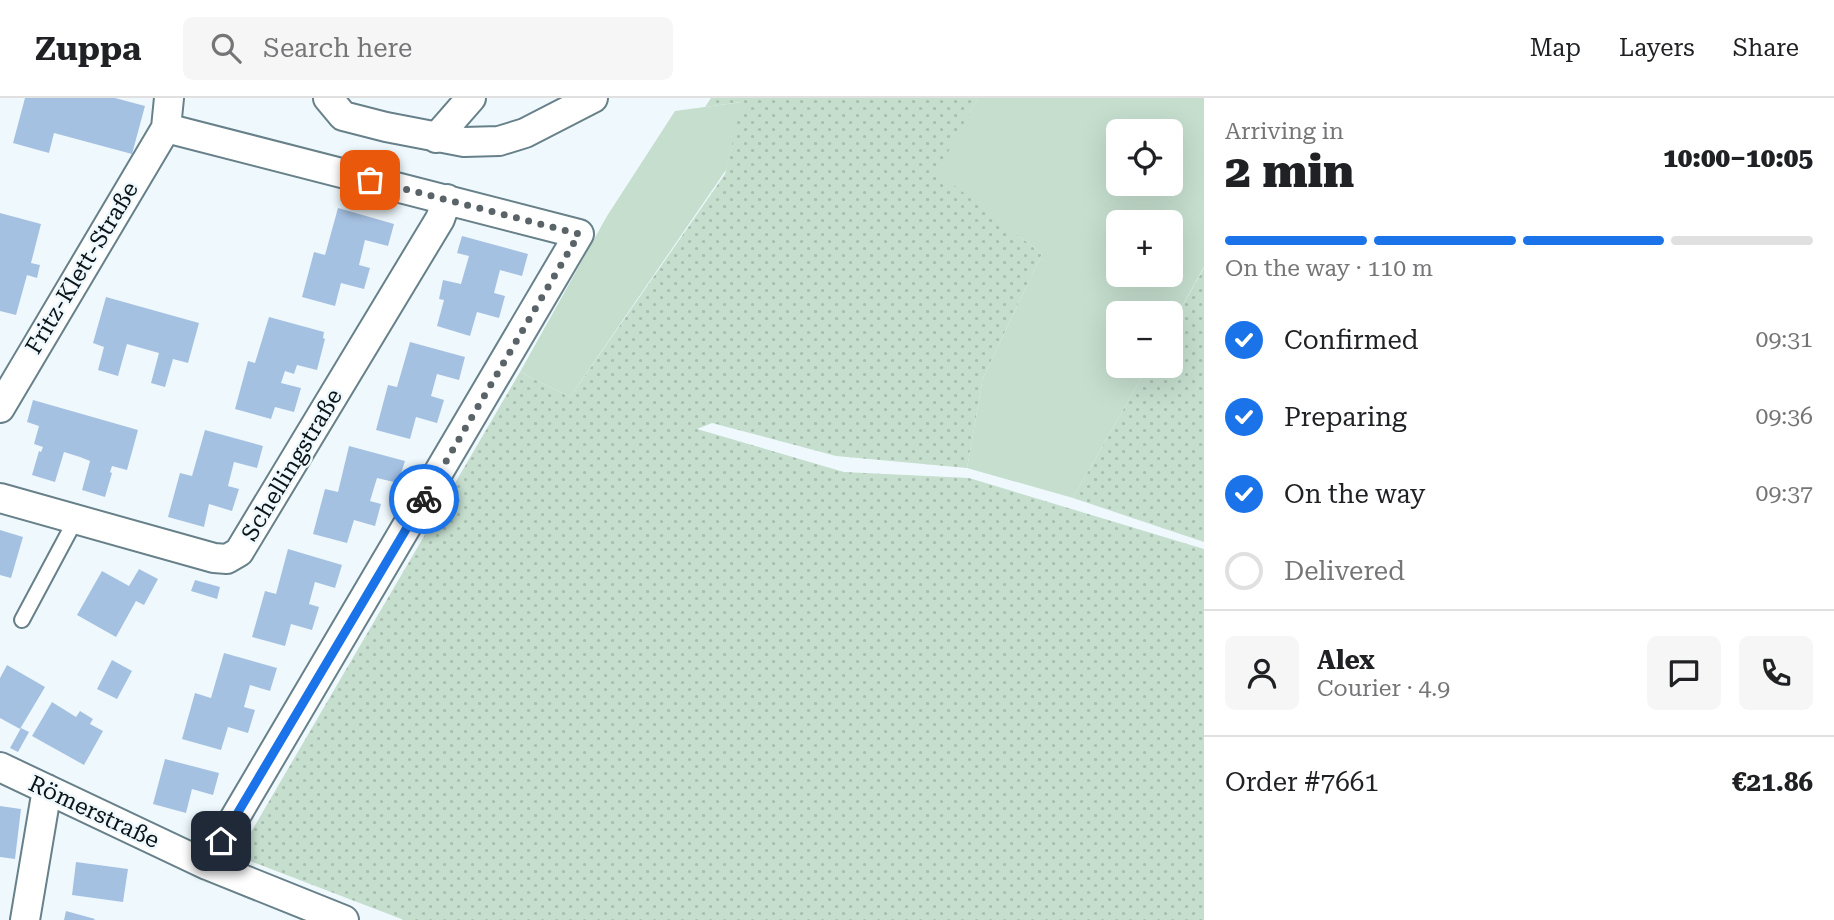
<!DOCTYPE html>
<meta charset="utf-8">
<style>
:root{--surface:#fff;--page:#f6f6f6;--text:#202124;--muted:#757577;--line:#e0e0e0;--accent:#1a73e8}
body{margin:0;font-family:"Roboto Serif",serif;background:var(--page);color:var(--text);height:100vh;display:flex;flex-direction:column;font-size:26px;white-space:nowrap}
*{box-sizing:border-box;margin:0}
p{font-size:23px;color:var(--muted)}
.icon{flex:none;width:38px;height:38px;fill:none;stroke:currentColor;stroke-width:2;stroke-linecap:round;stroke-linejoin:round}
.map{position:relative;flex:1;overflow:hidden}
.drawer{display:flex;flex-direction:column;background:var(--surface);width:630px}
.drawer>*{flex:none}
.controls{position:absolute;left:1106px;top:21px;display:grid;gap:14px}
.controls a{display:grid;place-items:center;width:77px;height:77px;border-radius:10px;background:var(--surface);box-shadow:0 7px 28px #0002;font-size:35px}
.pin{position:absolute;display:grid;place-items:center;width:60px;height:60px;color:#fff;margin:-30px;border-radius:14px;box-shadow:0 4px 10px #0006}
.courier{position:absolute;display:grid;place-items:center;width:70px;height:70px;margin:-35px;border:5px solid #1a73e8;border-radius:50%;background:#fff;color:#222;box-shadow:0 2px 9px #0007}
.overview em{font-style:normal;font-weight:800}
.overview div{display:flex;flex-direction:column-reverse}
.overview{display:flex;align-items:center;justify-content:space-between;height:119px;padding:0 21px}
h1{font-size:46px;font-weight:800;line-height:52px}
.bar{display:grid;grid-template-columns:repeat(4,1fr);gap:10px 7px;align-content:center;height:84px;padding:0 21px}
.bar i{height:9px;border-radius:5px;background:var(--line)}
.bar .active{background:var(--accent)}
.bar p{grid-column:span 4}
.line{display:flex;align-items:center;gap:18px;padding:0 21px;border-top:2px solid var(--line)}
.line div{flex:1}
.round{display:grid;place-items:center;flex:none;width:74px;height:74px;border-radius:10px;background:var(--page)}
ol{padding:0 21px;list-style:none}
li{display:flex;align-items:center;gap:21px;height:77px}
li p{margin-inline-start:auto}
li .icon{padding:7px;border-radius:50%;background:var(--accent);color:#fff;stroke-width:4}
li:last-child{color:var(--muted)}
li i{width:38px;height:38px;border:4px solid var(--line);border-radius:50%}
header{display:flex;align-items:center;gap:42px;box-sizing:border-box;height:98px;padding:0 35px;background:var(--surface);border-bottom:2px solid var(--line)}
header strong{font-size:33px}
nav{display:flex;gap:38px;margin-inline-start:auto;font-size:24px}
.search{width:490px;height:63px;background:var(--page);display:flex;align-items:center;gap:18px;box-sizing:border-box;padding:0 24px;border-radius:10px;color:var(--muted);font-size:26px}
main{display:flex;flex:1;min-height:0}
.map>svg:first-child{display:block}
.grass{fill:url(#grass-dots)}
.green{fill:#c5dece;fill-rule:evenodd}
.building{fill:#a5c1e2}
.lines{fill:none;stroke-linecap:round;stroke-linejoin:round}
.service-casing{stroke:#678089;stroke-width:18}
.minor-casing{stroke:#678089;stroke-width:32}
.service{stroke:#fff;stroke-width:14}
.minor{stroke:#fff;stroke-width:28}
.done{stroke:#5a6468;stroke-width:7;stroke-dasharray:0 12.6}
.route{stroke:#1a73e8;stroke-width:9}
.labels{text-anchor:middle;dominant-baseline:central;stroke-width:5;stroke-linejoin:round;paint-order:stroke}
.street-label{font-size:23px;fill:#0a1417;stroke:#eff9fd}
</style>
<header>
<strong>Zuppa</strong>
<div class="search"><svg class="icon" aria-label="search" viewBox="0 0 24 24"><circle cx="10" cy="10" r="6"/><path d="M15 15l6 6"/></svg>Search here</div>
<nav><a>Map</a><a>Layers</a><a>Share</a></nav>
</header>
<main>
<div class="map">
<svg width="1204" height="822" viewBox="0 0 1204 822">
<defs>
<pattern id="grass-dots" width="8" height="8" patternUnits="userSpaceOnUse" patternTransform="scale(1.75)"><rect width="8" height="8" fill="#c5dece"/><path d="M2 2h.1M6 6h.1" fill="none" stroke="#a8beb0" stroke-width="1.8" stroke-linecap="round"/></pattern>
</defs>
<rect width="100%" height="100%" fill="#eff9fd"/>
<path class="grass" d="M711 0H978L938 74 1042 156 983 280 967 370 836 358 712 325 697 331 844 374 969 380 1204 451V822H404L237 758 520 274 570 299 725 76 741 4 705 9Z
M1204 170V444L1073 400 1148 268H1171V228Z"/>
<path class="green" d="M978 0H1204V169L1171 228V215H1118V268H1148L1073 400 967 370 983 280 1042 156 937 74ZM1118 33H1171V86H1118ZM1118 124H1171V177H1118Z
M742 4 726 72 570 299 520 274 607 118 675 13Z"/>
<path class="building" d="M25 0H115L145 8 132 56 54 35 49 55 13 45Z
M338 110 394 126 388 148 365 142 359 167 370 170 364 191 341 185 335 208 302 199 314 154 325 157Z
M0 115 41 126 31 165 40 167 37 180 27 177 16 217 0 213Z
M462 138 528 156 522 178 500 172 494 195 505 198 499 220 477 214 470 238 437 228 444 202 439 201 443 182 461 186 469 158 457 155Z
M106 199 199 225 188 265 173 261 165 289 151 285 159 255 127 246 118 278 98 272 104 249 93 245Z
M269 219 324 234 323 240 325 241 317 272 297 267 294 276 285 273 281 285 301 290 294 314 275 309 271 321 235 311 248 263 255 265Z
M410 244 465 259 459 282 437 276 431 298 444 302 437 325 416 319 410 341 376 332 388 287 397 289Z
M33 302 138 332 127 372 112 368 110 374 112 375 105 399 82 392 90 363 80 359 64 354 55 384 32 377 39 353 41 354 43 349 34 346 39 328 27 324Z
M205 332 263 348 257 370 234 364 228 388 239 391 232 413 209 406 204 429 168 419 180 375 192 378Z
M349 348 405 363 398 385 377 380 370 403 381 406 375 428 354 422 347 445 313 436 325 391 338 394Z
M0 432 23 439 11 480 0 477Z
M288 451 342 467 335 490 315 484 309 506 319 509 312 532 291 526 285 548 252 539 265 493 276 496Z
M139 471 158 481 144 507 136 503 116 539 77 517 102 473 129 488Z
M195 482 220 489 217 501 191 493Z
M224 555 277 570 270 593 250 587 244 609 255 612 248 635 228 629 221 652 182 641 195 595 211 600Z
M112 562 132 573 117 601 97 591Z
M7 567 45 589 20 631 0 620V580Z
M52 604 76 619 80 613 93 621 90 626 103 633 84 667 32 638Z
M21 630 29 634 18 654 10 650Z
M165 661 219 675 213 697 192 691 186 715 153 706Z
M0 708 21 711 15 761 0 759Z
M76 764 128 771 123 804 72 797Z
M66 813 95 821 94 822H64Z"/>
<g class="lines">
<g class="service-casing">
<path id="service" d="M22 522 76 421"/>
</g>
<g class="minor-casing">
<path id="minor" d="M328 0 343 18 386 29 464 44 499 43 525 35 593 0
M166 30 579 136 207 767
M436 40 471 0
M0 310 166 30 169 0
M0 400 214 460 227 461 239 454 440 121 447 101
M0 669 207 767 344 822
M25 822 47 691"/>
</g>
<use href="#service" class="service"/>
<use href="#minor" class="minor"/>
</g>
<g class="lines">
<path class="done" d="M370 82 579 136 424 401"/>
<path class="route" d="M221 743 424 401"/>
</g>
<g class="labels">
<g class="street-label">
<text transform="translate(82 170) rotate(-59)">Fritz-Klett-Straße</text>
<text transform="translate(292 367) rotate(-59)">Schellingstraße</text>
<text transform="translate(94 714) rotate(25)">Römerstraße</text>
</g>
</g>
</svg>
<div class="controls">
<a><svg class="icon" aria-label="locate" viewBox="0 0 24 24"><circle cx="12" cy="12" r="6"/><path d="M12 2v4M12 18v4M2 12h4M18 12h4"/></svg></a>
<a>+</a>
<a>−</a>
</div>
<div class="pin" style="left:370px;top:82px;background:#ea580c"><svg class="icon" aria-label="bag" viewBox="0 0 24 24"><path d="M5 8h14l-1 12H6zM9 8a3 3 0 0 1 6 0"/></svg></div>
<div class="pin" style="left:221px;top:743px;background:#1f2937"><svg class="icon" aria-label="home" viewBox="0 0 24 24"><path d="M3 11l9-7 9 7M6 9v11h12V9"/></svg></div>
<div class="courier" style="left:424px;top:401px"><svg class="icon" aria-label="bike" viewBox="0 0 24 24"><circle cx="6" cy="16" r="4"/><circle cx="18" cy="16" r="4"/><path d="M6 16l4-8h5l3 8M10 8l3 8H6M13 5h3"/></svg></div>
</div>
<section class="drawer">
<div class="overview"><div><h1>2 min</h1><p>Arriving in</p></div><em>10:00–10:05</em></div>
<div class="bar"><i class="active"></i><i class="active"></i><i class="active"></i><i></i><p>On the way · 110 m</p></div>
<ol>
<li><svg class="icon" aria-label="check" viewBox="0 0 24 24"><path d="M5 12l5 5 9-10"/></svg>Confirmed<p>09:31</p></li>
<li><svg class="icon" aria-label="check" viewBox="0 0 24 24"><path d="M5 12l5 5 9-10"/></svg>Preparing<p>09:36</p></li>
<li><svg class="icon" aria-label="check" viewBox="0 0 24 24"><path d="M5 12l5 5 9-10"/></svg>On the way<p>09:37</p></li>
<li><i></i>Delivered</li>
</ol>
<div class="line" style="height:126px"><a class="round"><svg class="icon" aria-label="person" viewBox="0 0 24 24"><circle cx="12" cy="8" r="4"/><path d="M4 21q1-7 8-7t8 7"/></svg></a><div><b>Alex</b><p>Courier · 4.9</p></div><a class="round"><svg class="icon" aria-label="chat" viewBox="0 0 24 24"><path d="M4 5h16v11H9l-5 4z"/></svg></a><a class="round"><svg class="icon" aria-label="phone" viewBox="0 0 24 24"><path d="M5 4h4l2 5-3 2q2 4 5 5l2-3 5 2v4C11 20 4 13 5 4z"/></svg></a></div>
<div class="line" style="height:91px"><div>Order #7661</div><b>€21.86</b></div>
</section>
</main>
